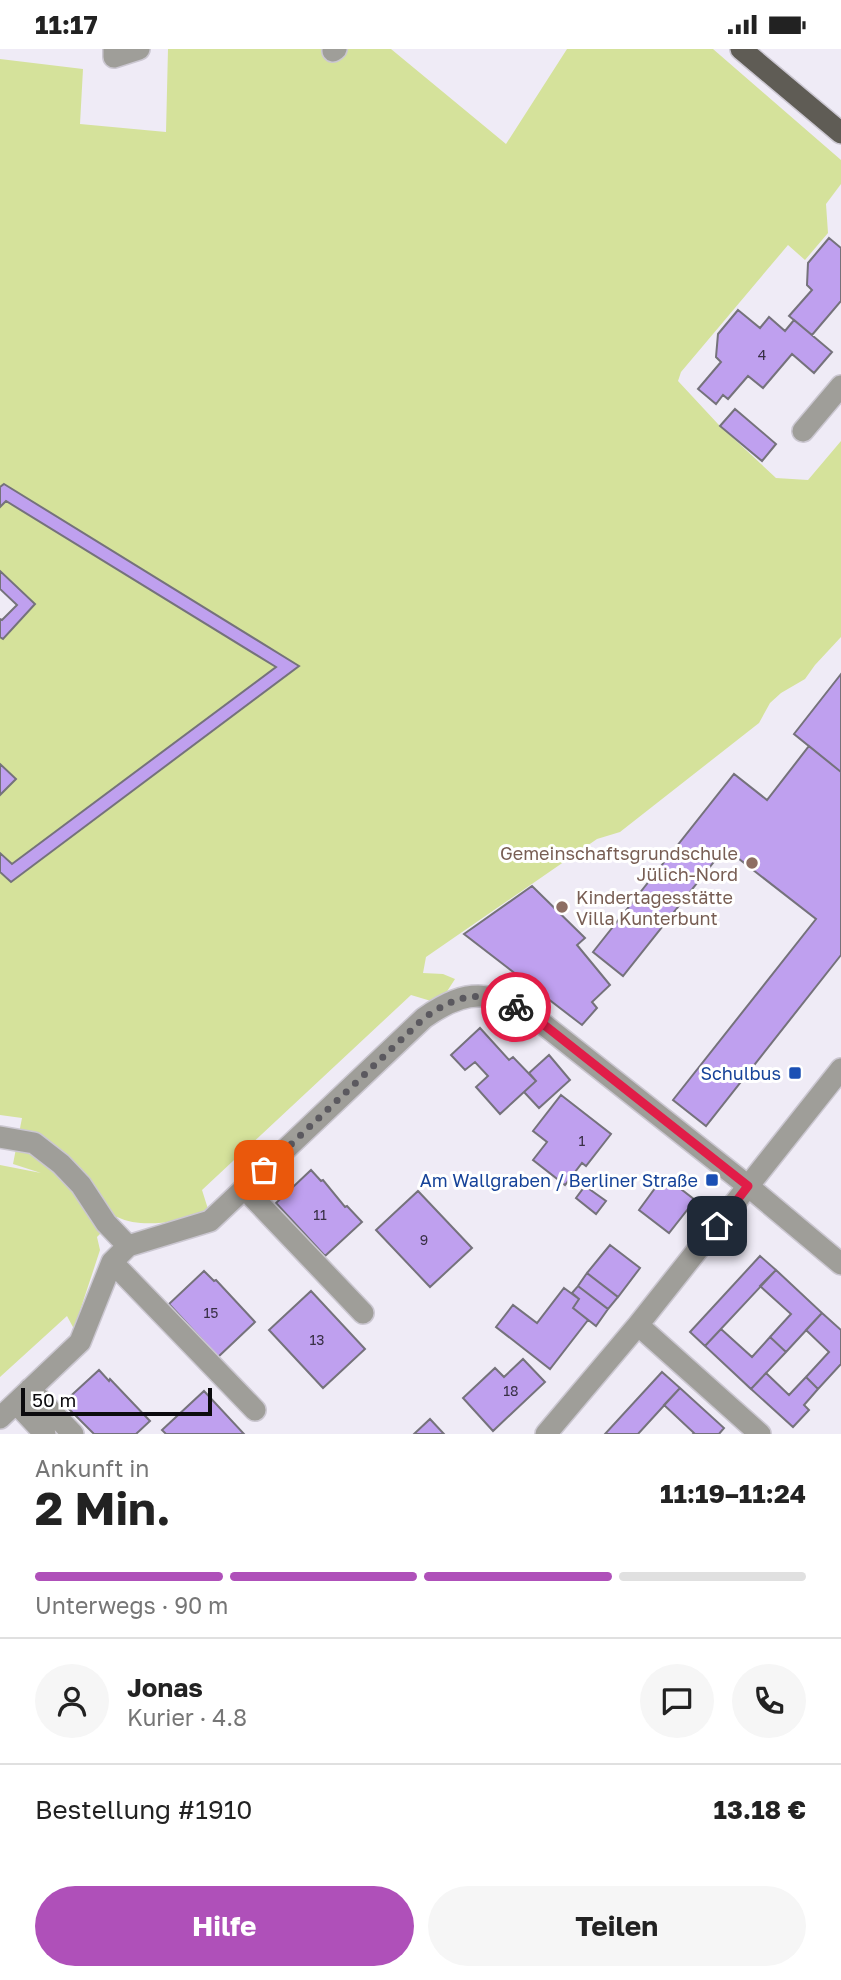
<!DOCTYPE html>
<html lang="de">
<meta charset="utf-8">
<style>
:root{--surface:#fff;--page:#f6f6f6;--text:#222;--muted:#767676;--line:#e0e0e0;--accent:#af50b9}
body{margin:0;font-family:"Golos Text",sans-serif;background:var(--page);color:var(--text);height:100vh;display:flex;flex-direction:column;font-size:26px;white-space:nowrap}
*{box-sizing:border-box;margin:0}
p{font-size:23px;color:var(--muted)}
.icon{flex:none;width:38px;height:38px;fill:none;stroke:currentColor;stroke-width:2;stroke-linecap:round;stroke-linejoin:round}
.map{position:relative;height:1385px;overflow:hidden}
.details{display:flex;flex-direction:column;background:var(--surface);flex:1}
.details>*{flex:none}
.scale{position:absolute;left:21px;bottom:18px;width:191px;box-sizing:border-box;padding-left:7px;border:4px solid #0c0b0e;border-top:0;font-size:19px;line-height:24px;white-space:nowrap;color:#0c0b0e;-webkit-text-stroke:5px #fff;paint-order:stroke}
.pin{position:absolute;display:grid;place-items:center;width:60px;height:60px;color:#fff;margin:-30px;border-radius:14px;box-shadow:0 4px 10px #0006}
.courier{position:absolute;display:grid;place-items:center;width:70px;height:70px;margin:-35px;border:5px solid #e11d48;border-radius:50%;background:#fff;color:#222;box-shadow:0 2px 9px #0007}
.head em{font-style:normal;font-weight:700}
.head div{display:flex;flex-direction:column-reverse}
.head{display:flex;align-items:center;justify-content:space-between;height:119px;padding:0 35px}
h1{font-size:46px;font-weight:700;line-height:52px}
.bar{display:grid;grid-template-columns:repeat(4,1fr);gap:10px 7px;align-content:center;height:84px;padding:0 35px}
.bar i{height:9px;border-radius:5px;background:var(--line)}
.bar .selected{background:var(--accent)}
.bar p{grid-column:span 4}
.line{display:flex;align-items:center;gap:18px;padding:0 35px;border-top:2px solid var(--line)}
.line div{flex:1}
.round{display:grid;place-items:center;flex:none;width:74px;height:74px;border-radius:37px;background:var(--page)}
.primary-button{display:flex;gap:14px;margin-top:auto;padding:14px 35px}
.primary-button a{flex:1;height:80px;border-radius:42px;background:var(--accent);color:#fff;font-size:28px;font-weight:700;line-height:80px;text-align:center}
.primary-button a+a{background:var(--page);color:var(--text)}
.status{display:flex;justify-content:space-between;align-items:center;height:49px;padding:0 35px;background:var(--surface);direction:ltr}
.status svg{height:19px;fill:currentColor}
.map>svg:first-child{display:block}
.green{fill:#d5e29b}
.building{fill:#bfa0ef;stroke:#75727b;stroke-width:2}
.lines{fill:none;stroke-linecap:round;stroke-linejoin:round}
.minor-casing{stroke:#cbc7d1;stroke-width:24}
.major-casing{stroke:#cbc7d1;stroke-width:24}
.minor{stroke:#9f9e99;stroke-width:21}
.major{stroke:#5f5c55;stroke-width:21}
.done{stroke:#5b595f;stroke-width:7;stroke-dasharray:0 12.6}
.route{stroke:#e11d48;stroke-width:9}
.education-dot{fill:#8d6e63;stroke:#fff;stroke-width:2.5}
.transit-dot{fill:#1a4fb4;stroke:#fff;stroke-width:2.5}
.labels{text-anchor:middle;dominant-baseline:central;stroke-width:6;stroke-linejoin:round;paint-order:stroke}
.number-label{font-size:14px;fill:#393046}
.education-label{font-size:18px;fill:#785e54;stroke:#fff;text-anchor:end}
.transit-label{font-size:18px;fill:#164399;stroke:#fff;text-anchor:end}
</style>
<div class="status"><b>11:17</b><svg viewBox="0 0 49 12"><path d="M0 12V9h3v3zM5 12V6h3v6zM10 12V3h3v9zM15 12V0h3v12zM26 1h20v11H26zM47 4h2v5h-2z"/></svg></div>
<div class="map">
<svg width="841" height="1385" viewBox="0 0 841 1385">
<rect width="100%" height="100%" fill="#efebf6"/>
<path class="green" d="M168 0H391L506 95 567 0H713L841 111V135L826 155 828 184 805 211 788 196 681 323 678 332 718 375 776 429 808 431 841 392V588L815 616 805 630 781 644 770 654 759 674 620 783 597 790 426 908 423 924 443 925 455 930 446 944 431 952 411 946 202 1141 208 1160 200 1168C174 1172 142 1180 117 1168L97 1188 100 1201 74 1280 67 1267 0 1328V1116L41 1124 13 1115 22 1069 0 1066V823L11 833 299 617 4 435 0 438V10L83 20 80 75 166 83Z
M6 452 276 618 12 815 0 804V746L16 730 0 715V588L3 590 35 555 0 522V458Z"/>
<path class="building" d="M829 189 841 199V252L812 286 789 267 812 241 807 236 808 214Z
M738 261 760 279 769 268 785 282 794 271 832 303 814 324 792 305 763 339 748 327 728 350 723 346 716 355 698 340 721 313 716 308 718 285Z
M735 360 776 395 762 412 720 377Z
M4 435 299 617 11 833 0 823V804L12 815 276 618 6 452 0 458V438Z
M0 522 35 555 3 590 0 588V570L2 571 17 556 0 540Z
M841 625V723L794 685Z
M809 697 841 723V906L706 1077 673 1051 816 870 725 799 623 927 593 903 734 725 767 751Z
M0 715 16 730 0 746Z
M532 837 585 889 577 896 610 936 592 953 597 959 582 976 464 885Z
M480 979 509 1011 513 1008 536 1032 500 1065 476 1038 488 1027 475 1013 465 1021 451 1006Z
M549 1006 570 1031 539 1059 524 1043 536 1032 529 1024Z
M561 1046 611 1085 586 1117 582 1114 565 1136 533 1111 547 1093 533 1082Z
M311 1121 321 1132 323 1131 345 1158 347 1157 362 1173 325 1207 276 1154Z
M664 1127 695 1151 669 1184 639 1161Z
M585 1137 606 1152 596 1165 576 1149Z
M418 1142 472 1199 430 1238 376 1181Z
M610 1196 640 1219 618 1248 587 1224Z
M760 1207 776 1221 705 1297 690 1283Z
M776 1221 822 1264 786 1303 770 1288 791 1265 760 1237Z
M204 1222 214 1232 216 1231 255 1273 218 1308 169 1255Z
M587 1224 618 1248 608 1260 578 1237Z
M578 1237 608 1260 596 1277 573 1259 579 1250 572 1244Z
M564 1239 579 1250 573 1259 588 1271 550 1320 496 1278 513 1256 537 1274Z
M311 1242 365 1300 323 1339 269 1281Z
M822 1264 841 1281V1315L818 1340 806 1328 829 1303 806 1281Z
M721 1280 752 1308 770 1288 786 1303 751 1340 705 1297Z
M523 1310 545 1333 493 1382 463 1349 495 1319 504 1328Z
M99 1321 109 1332 110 1330 150 1372 136 1385H94L63 1354Z
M662 1323 680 1339 638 1385H605Z
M766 1324 789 1346 806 1328 818 1340 804 1356 809 1361 793 1378 751 1340Z
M680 1339 724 1379 719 1385H693L694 1384 664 1356Z
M204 1342 244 1385H166L162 1381Z
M430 1370 444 1385H414Z"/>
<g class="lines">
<g class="minor-casing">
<path id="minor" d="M114 0V8L139 0
M333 2 336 0
M803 382 841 337
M0 1088 34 1094 61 1115 81 1136 106 1174 128 1197
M244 1139 363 1264
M112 1213 255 1361
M638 1276 760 1385
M30 1340 73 1385
M16 1354 45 1385
M0 1369 80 1293 112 1213 128 1197 210 1172 424 969C469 937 493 942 538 971L748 1137 841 1215
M546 1385 638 1276 841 1020"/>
</g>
<g class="major-casing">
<path id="major" d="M741 0 841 84"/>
</g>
<use href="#minor" class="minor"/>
<use href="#major" class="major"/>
</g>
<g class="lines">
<path class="done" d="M264 1121 424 969C457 946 479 940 516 958"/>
<path class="route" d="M516 958 538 971 748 1137 717 1177"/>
</g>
<g class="education-dot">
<circle cx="752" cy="814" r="7"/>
<circle cx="562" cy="858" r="7"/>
</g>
<g class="transit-dot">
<rect x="788" y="1017" width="14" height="14" rx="3.5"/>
<rect x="705" y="1124" width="14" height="14" rx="3.5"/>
</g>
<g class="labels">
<g class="number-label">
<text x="762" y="305">4</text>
<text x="582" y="1091">1</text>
<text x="320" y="1165">11</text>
<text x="424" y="1190">9</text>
<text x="211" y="1263">15</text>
<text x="317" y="1290">13</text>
<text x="511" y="1341">18</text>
</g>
<g class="education-label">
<text x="738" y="804">Gemeinschaftsgrundschule<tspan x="738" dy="21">Jülich-Nord</tspan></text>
<text x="576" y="848" text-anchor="start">Kindertagesstätte<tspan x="576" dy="21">Villa Kunterbunt</tspan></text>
</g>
<g class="transit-label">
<text x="781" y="1024">Schulbus</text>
<text x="698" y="1131">Am Wallgraben / Berliner Straße</text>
</g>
</g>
</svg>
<div class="scale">50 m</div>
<div class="pin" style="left:264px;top:1121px;background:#ea580c"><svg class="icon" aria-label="bag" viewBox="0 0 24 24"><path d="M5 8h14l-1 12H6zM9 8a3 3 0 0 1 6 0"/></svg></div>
<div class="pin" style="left:717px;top:1177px;background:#1f2937"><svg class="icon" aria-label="home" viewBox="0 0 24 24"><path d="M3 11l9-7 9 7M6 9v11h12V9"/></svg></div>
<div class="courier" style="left:516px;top:958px"><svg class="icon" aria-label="bike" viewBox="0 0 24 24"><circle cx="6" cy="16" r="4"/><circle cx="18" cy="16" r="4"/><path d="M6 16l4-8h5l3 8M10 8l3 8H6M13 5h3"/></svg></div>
</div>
<section class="details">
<div class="head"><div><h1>2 Min.</h1><p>Ankunft in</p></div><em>11:19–11:24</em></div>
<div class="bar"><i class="selected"></i><i class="selected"></i><i class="selected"></i><i></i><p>Unterwegs · 90 m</p></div>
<div class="line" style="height:126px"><a class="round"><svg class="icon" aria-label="person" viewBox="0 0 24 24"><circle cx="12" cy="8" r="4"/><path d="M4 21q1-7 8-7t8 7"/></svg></a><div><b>Jonas</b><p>Kurier · 4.8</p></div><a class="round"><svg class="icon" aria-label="chat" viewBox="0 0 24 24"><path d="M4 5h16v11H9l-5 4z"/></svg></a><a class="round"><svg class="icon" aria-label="phone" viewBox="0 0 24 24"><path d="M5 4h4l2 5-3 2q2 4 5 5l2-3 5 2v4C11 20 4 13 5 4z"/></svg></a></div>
<div class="line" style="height:91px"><div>Bestellung #1910</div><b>13.18 €</b></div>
<div class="primary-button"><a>Hilfe</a><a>Teilen</a></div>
</section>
